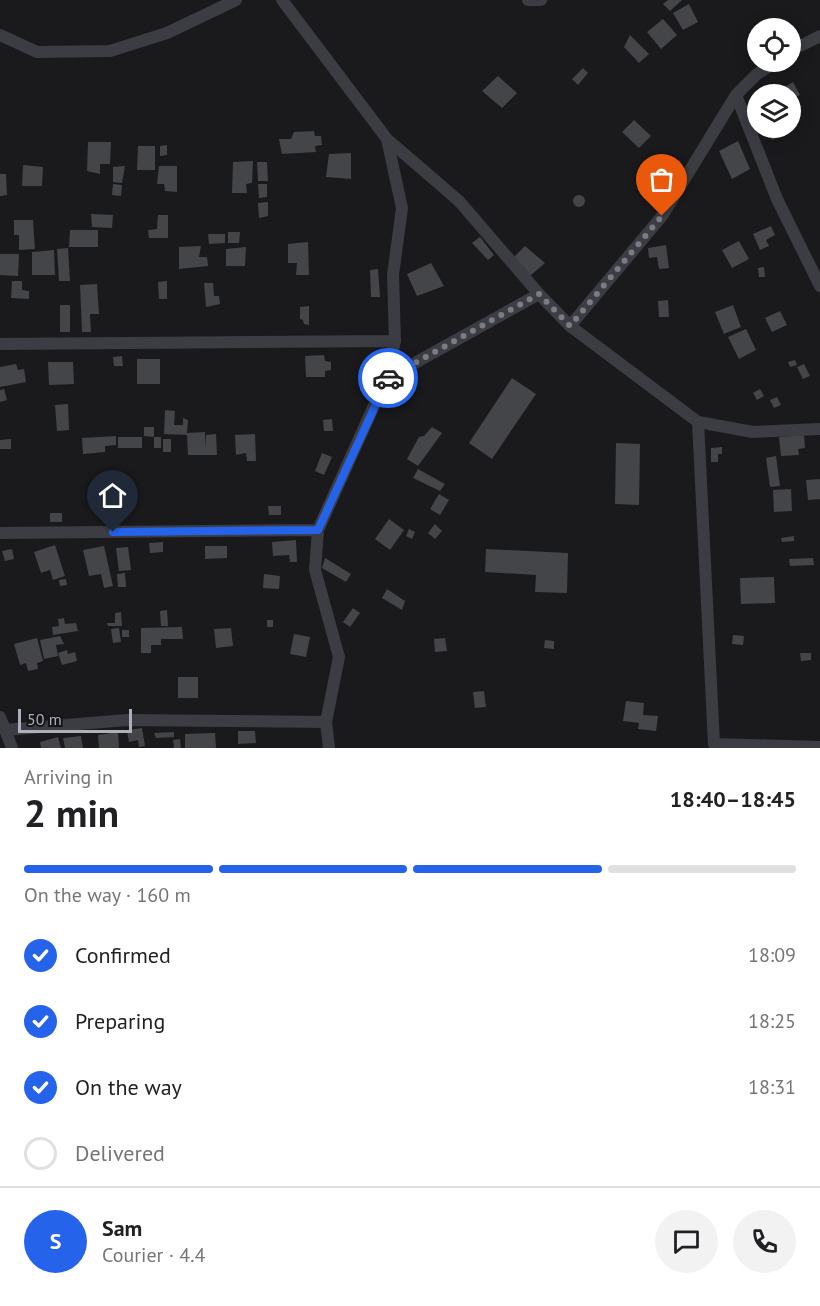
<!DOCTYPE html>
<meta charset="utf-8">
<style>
:root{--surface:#fff;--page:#f2f2f2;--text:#202124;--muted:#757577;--line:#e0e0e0;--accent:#2563eb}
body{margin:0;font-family:"PT Sans",sans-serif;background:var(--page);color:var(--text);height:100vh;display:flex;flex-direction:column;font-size:22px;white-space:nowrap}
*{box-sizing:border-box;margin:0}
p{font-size:20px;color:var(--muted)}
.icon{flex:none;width:33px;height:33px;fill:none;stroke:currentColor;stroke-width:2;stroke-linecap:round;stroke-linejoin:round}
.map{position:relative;height:748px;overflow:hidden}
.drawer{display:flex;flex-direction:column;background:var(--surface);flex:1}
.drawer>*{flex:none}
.buttons{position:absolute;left:747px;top:18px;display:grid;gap:12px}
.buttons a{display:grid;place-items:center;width:54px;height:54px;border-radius:50%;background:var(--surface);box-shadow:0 3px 15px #0003;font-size:30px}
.scale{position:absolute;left:18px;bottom:15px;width:114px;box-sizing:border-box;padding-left:6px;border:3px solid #acb0bc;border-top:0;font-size:16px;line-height:21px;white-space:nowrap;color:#acb0bc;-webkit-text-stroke:4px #151517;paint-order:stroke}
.pin{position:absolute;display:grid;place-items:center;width:51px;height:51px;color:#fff;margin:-62px -26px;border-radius:50% 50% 50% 0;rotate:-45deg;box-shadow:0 0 6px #0007}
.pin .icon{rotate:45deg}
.courier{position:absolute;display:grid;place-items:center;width:60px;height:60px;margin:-30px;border:4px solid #2563eb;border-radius:50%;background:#fff;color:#222;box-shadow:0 2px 8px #0007}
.overview em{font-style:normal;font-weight:700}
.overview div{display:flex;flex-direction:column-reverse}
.overview{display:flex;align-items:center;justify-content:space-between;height:102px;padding:0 24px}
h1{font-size:39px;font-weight:700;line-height:45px}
.bar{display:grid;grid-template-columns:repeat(4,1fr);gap:9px 6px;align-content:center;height:72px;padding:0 24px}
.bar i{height:8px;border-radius:4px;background:var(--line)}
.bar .on{background:var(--accent)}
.bar p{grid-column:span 4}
.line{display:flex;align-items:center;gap:15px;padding:0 24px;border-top:2px solid var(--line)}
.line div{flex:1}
.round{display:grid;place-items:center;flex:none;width:63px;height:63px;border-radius:32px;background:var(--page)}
ol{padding:0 24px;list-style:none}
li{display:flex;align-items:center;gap:18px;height:66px}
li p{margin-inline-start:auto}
li .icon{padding:6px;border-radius:50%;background:var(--accent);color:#fff;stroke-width:4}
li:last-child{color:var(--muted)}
li i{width:33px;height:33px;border:3px solid var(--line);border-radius:50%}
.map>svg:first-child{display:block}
.building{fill:#444549}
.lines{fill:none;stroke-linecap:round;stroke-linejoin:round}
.minor{stroke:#3c3d43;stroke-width:12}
.done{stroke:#797c84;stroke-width:6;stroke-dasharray:0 10.8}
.route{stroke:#2563eb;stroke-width:8}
</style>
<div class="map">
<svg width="820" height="748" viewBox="0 0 820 748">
<rect width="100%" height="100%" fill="#1a1a1c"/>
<path class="building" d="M668 0H682L670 11 663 4Z
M689 4 698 22 683 30 673 13Z
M663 19 677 35 661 49 647 32Z
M630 35 649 54 639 63 624 47Z
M583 68 588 73 578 85 572 79Z
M498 76 517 93 502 108 482 91Z
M793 82 800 95 790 99V94H786L783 88Z
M776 89 779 94H770L768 92Z
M634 120 651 136 639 148 622 132Z
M765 128H786L788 132 772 140Z
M314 131 315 136H321L322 145 315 146 316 152 282 154 279 139H291L294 132Z
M738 141 750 169 732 179 719 151Z
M88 142H111L110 164H100V174L87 171Z
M167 145V155L160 156V146Z
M138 146H155V170H137Z
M351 153V179L326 177 329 154Z
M253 161 252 183 246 184 247 193H232L233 162Z
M654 161 671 177 663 184 647 169Z
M257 162H267L268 181H258Z
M23 165 43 167 42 186H22Z
M125 166 122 183 113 182V167Z
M159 166H177V192L165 191 164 184H157Z
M0 174H6L7 195 0 196Z
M113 184 122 185 121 196 112 195Z
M258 184H267V197L259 198Z
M573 201a6 6 0 1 1 12 0a6 6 0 1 1-12 0Z
M268 202V216L259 218 258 203Z
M91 214 113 215 112 228 92 227Z
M158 215H168V238H149L148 230 157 229Z
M14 220H33L35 249 19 250V235H14Z
M771 226 775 235 766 240 769 246 760 250 753 234Z
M70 230H98V247H69Z
M228 232H240L239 243H228Z
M208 234H225V243L209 244Z
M480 237 494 255 488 260 472 243Z
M739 241 749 259 732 268 722 250Z
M308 242 309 275H296L297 263H288V244Z
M666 245 669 268 659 269 657 257 649 258 648 248Z
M201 246 199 257H207L208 266 179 269V247Z
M525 246 545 263 530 276 513 258Z
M246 247 245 266H226V249Z
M68 248 70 281H59L57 249Z
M54 250 55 275H32V252Z
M0 254H19L18 276 0 275Z
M431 263 444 286 417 296 407 274Z
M764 267 765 277H759L758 268Z
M378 269 380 297H371L370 270Z
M12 281H22V290L29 291V299L11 298Z
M167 281V299H159L158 282Z
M204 283H213L214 296H219L220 304 206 307Z
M97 284 99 314H90L91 332H82L80 285Z
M668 300 669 317H659L658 301Z
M60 305H70V332H60Z
M733 305 741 327 724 334 715 312Z
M309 306V325L304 324 303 320 300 319V307Z
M780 311 787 325 772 332 765 318Z
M746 329 756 350 739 359 728 337Z
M324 355 325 361 331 362V370L325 371V377H306L305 356Z
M122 356 123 366H114L113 357Z
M137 359H160V384H137Z
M795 360 797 365 790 367 788 362Z
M48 362H73L74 384 49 385Z
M16 364 18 370 24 369 26 382 0 387V367Z
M804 364 810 376 803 379 797 367Z
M512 378 536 394 492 459 469 443Z
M4 389 7 400 0 402V390Z
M760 389 764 396 757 400 753 393Z
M777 397 781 405 774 408 770 400Z
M68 404 69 430 57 431 55 405Z
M165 410 175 411 174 425H183V418L188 420 187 433 205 432V448L206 435 216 434 217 455H188L187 435 164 434Z
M332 419 333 431H324L323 420Z
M144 427H154V437L144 436Z
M432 427 442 433 418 466 407 459 419 437 424 436Z
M255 434 256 461H247L246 453 236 455 235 435Z
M804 435 805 448 798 449 799 455 781 456 779 437Z
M116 436V445L105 446V452L83 454 82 438Z
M118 437H142V448H118Z
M154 437H161V448H154Z
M11 439V449H0V440Z
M163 439H171V452H163Z
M616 443 640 444 639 505 615 504Z
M722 447V454H718V462H711V448Z
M322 453 332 457 324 475 315 471Z
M776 456 780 486 770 487 766 458Z
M418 469 445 484 440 491 413 478Z
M820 479V499L808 500 806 480Z
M791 489 792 511 774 512 773 490Z
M439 494 449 500 440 515 430 509Z
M268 506H281V515H269Z
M50 513H62V522H50Z
M389 519 404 530 390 550 375 539Z
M435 524 442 531 435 539 428 533Z
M409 529 415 532 412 539 406 536Z
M794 536V541L782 542 781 538Z
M296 540 297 562H290L289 555 273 556 272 542Z
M163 542V552L150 553 149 543Z
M55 545 65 576 53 580 50 570 41 573 34 552Z
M104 546 113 586 104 588 101 574 89 576 83 550Z
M205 546H227V558L205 559Z
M128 547 131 570 119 571 116 548Z
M12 549 14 559 5 561 2 551Z
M486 549 568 553 567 593 535 592 536 575 485 572Z
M325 558 351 574 346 582 322 568Z
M813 558 814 565 790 566 789 559Z
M125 573 126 587H118L117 574Z
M264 574 280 576 279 589 263 588Z
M774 577 775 603 741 604 740 578Z
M66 579 67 585 60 586 59 580Z
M387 589 405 601 402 610 382 598Z
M353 608 360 613 350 627 343 622Z
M167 610 168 626H161L160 611Z
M121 612 122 626H108L107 623H115V613Z
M64 618 65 624 76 623 78 631 53 635 52 627 59 626 58 619Z
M267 620H273V627H267Z
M182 627 183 639H161V645H151V653H141V628Z
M119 628 121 642 113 643 111 629Z
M231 628 233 646 216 648 214 629Z
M122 630H129V637H122Z
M294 634 310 637 306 657 290 654Z
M733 635 744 636 743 645 732 644Z
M60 636 64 644 56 645 58 656 44 659 40 640Z
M37 638 43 661 37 663 38 669 28 671 26 663 20 665 14 644Z
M445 638 447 651 435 652 434 639Z
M545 640 554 641V649L544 648Z
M67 650 68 654 75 652 77 661 62 665 58 653Z
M800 653H811V660L801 661Z
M178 677H198V698H178Z
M484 691 486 707 475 708 473 692Z
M626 701 644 703 643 715 658 716 656 731 638 729 639 723 623 721Z
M142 728 145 746 139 747 138 740 129 742 127 730Z
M238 731H255L256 743 238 744Z
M118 732 119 748H99L98 735Z
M174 732V737L156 738 154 733Z
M215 733 216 748H185V734Z
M81 736 83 748H65L63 738Z
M58 737 61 748H41L40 742Z
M180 739 181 748H174L173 740Z"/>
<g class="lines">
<path class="minor" d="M282 0 387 139 402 208 393 275 395 341 386 379 318 530 315 570 339 657 326 722 329 748
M528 0H541
M0 35 37 52 110 51 167 33 236 0
M790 51 820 36
M736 95 777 199 820 286
M387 139 459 201 539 294 570 326 698 422 714 744 820 747
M570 326 662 216 736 95 757 74 776 62
M0 344 395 341
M386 379 539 294
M698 422 753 432 820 429
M0 533 318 530
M0 717 12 748
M5 730 127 720 326 722"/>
</g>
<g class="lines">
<path class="done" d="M388 378 539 294 570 326 662 216"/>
<path class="route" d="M113 532 318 530 388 378"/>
</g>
</svg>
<div class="buttons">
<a><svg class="icon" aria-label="locate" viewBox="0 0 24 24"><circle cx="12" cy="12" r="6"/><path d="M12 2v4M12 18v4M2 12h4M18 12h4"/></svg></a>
<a><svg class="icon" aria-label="layers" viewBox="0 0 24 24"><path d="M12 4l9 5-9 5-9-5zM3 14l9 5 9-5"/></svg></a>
</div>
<div class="scale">50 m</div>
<div class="pin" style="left:662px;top:216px;background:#ea580c"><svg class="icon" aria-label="bag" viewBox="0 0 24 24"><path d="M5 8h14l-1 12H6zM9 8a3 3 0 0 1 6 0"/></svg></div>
<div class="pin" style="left:113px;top:532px;background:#1f2937"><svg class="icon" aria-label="home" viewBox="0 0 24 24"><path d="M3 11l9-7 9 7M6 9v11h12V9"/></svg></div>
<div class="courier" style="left:388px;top:378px"><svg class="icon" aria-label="car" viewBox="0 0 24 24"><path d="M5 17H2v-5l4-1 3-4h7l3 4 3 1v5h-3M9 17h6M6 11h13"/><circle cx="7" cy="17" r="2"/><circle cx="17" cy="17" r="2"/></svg></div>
</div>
<section class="drawer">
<div class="overview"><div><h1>2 min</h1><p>Arriving in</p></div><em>18:40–18:45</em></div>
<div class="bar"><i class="on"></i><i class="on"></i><i class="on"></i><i></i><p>On the way · 160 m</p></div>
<ol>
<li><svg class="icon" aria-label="check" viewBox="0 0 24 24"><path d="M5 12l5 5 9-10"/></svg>Confirmed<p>18:09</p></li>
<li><svg class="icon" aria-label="check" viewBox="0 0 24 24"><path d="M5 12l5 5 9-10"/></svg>Preparing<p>18:25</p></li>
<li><svg class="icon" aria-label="check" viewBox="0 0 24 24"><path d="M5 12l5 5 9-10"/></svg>On the way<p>18:31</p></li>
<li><i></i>Delivered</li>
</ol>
<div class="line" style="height:108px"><b class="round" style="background:var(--accent);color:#fff">S</b><div><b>Sam</b><p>Courier · 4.4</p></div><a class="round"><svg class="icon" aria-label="chat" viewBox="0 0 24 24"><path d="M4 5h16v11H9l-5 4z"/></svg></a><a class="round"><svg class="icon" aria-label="phone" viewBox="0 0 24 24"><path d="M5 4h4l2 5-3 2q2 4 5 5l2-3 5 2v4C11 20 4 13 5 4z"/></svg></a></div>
</section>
